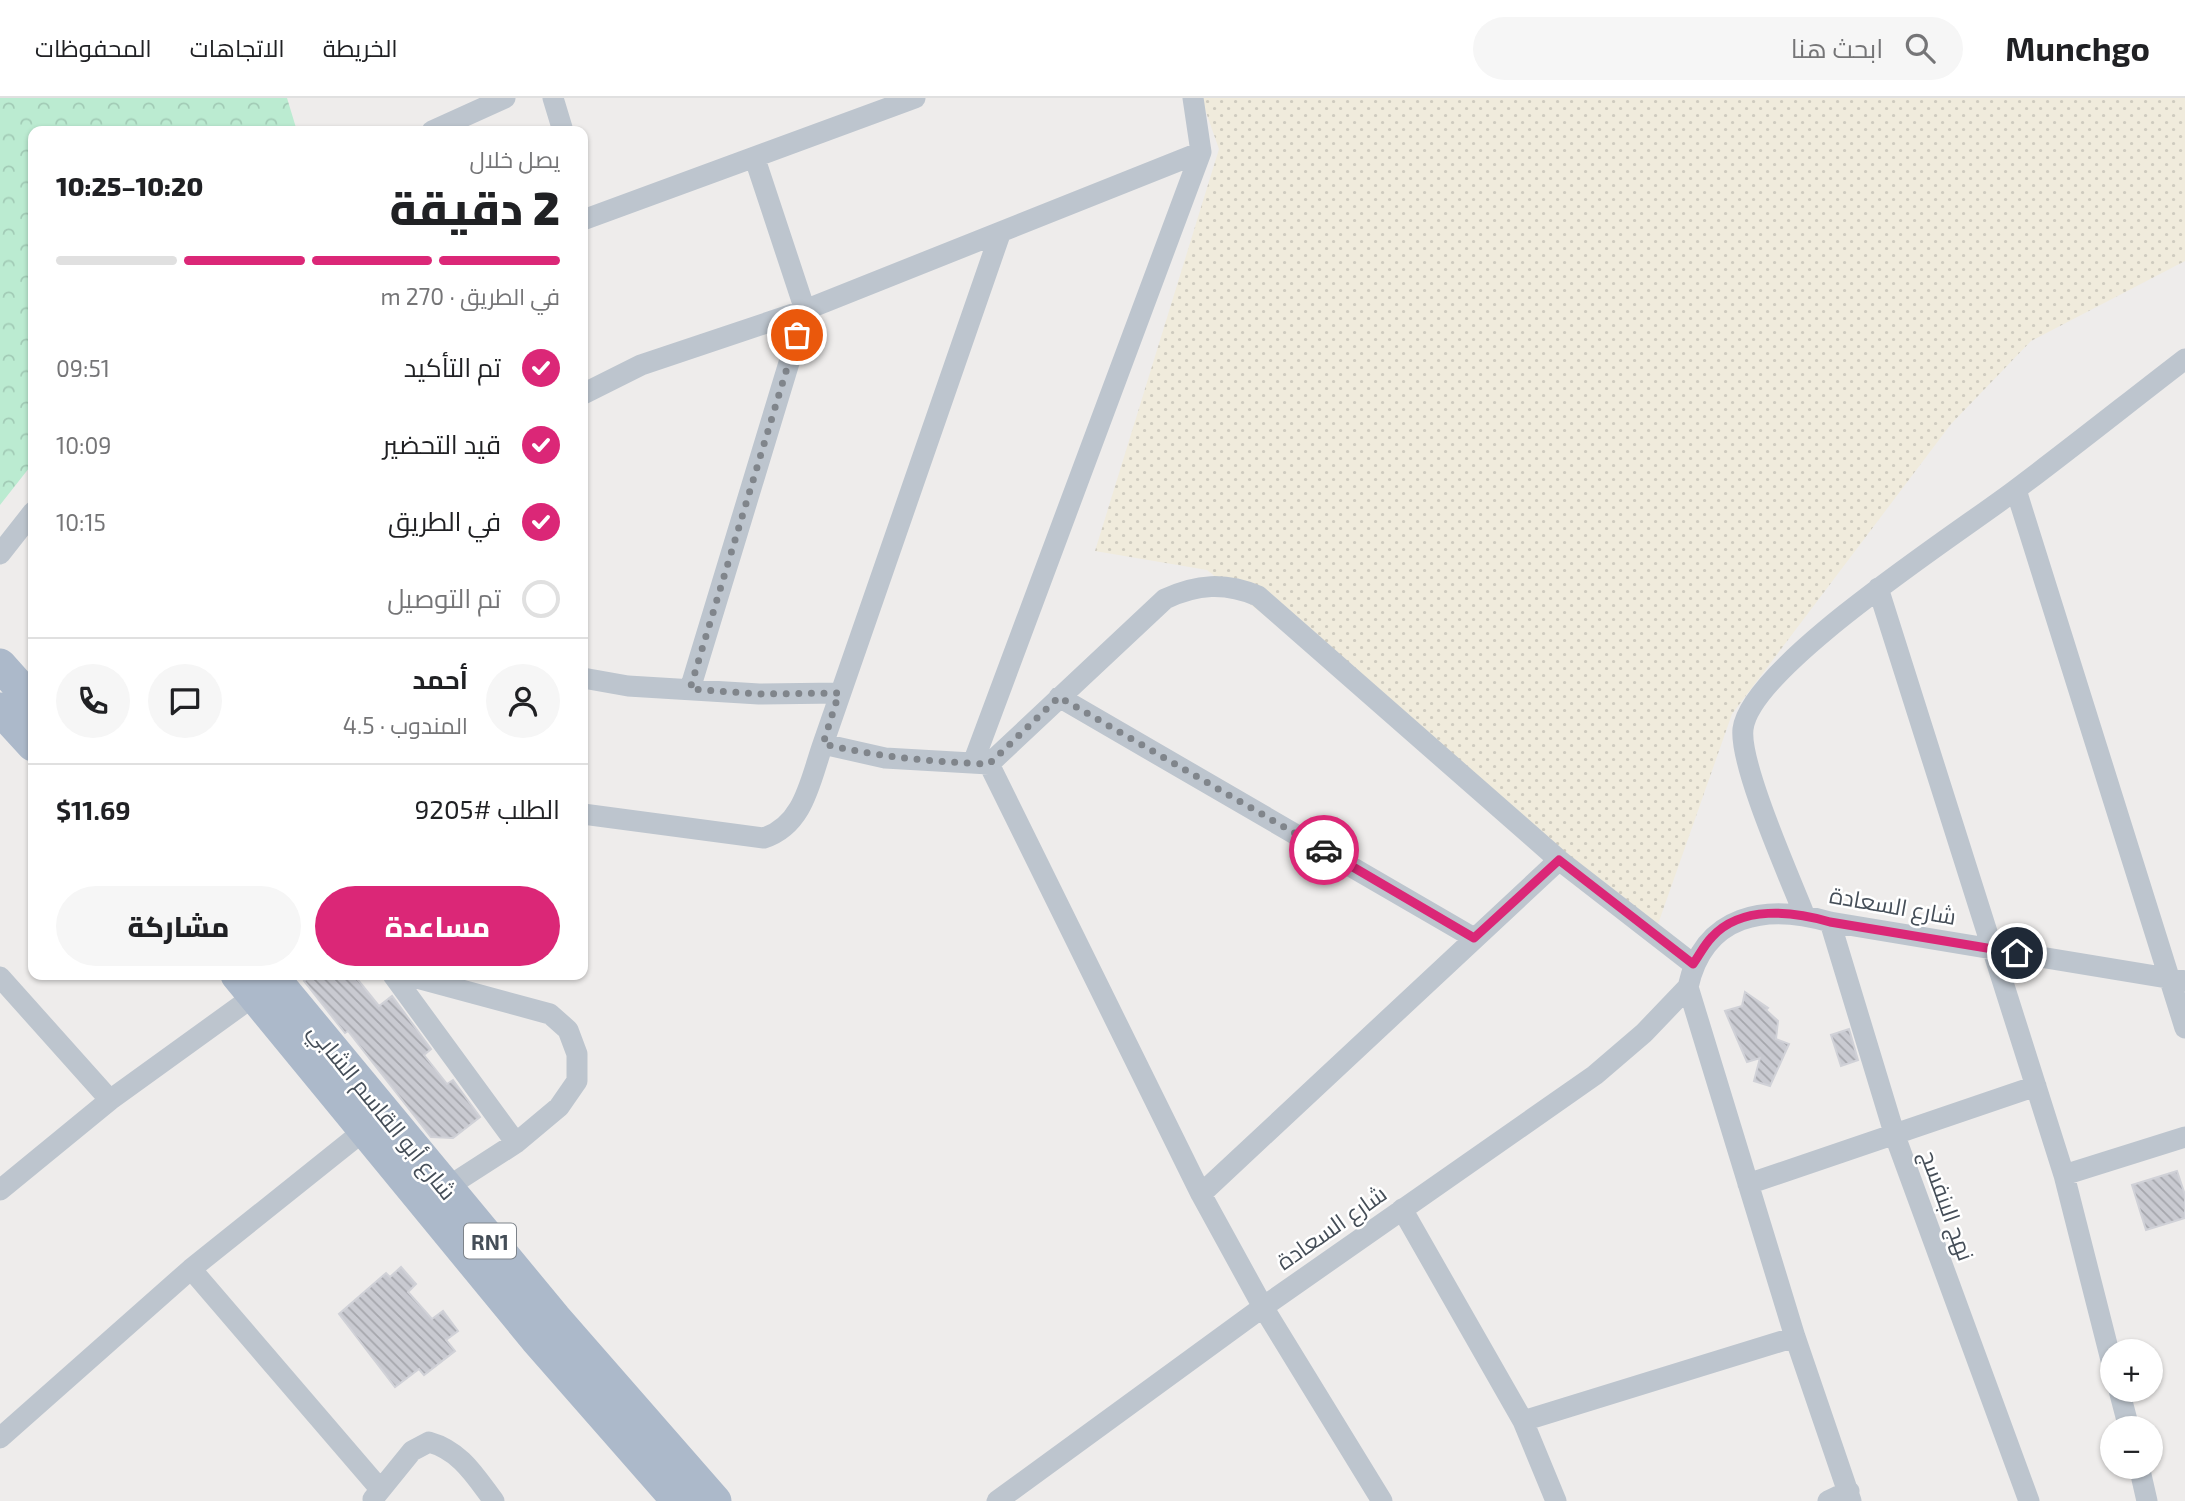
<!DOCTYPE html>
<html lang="ar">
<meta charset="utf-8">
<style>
:root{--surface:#fff;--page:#f6f6f6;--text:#202124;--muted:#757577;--line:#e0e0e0;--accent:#db2777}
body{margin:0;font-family:"Exo 2",Cairo,sans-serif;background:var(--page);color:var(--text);direction:rtl;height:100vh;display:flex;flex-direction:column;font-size:26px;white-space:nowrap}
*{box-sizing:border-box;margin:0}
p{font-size:23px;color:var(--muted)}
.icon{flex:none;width:38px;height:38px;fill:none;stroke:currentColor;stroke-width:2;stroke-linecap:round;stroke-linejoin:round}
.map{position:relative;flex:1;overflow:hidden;direction:ltr}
.drawer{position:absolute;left:28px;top:28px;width:560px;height:854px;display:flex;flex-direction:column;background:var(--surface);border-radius:14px;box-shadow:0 2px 5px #0004;direction:rtl}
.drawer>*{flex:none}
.fabs{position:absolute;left:2100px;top:1241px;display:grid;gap:14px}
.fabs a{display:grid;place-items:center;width:63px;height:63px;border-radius:50%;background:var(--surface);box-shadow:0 2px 5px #0004;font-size:35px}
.pin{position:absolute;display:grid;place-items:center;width:60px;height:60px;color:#fff;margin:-30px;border:4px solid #fff;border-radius:50%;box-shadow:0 2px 7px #0007}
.courier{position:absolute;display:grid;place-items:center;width:70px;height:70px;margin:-35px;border:5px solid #db2777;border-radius:50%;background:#fff;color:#222;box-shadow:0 2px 9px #0007}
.summary em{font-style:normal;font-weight:800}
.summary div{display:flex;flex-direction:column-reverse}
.summary{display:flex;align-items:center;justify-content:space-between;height:119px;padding:0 28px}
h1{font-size:46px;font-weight:800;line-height:52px}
.bar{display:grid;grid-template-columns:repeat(4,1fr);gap:10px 7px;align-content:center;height:84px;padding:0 28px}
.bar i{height:9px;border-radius:5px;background:var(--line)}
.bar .selected{background:var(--accent)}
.bar p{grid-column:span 4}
.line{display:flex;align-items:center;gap:18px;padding:0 28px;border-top:2px solid var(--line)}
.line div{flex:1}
.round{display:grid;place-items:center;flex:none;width:74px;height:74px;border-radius:37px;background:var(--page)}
ol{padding:0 28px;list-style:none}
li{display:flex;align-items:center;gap:21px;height:77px}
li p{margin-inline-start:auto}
li .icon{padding:7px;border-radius:50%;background:var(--accent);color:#fff;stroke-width:4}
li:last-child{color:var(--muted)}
li i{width:38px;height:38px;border:4px solid var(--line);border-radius:50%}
.action{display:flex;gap:14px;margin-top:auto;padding:14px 28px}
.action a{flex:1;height:80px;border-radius:42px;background:var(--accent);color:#fff;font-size:28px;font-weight:800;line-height:80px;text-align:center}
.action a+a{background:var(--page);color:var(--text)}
header{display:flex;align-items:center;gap:42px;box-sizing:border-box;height:98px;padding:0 35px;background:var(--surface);border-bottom:2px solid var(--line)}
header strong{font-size:33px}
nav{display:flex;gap:38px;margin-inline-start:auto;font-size:24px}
.search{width:490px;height:63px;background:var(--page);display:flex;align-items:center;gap:18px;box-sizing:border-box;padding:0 24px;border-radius:38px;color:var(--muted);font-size:26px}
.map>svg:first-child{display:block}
.forest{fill:url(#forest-crowns)}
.sand{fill:url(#sand-dots)}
.building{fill:url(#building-back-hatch);stroke:#d0d1d7;stroke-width:2}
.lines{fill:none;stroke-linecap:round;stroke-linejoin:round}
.minor{stroke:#bdc5ce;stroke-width:21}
.primary{stroke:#acb9ca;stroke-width:33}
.done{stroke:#80858b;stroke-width:7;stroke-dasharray:0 12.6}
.route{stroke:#db2777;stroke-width:9}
.labels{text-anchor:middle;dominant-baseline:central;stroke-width:5;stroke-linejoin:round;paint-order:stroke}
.shield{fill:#fff;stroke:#7d838a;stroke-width:2}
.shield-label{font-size:21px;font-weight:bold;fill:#454e58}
.street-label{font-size:23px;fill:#454e58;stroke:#fff}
</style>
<header>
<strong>Munchgo</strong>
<div class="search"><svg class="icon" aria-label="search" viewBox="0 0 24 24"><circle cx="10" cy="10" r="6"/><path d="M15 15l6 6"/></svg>ابحث هنا</div>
<nav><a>الخريطة</a><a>الاتجاهات</a><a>المحفوظات</a></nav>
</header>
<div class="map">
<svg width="2185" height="1403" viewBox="0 0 2185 1403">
<defs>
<pattern id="forest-crowns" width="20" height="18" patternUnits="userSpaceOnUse" patternTransform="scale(1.75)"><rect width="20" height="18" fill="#bbebd1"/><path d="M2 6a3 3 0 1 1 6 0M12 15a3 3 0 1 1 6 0" fill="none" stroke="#a2cbb6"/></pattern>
<pattern id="sand-dots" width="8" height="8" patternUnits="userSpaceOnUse" patternTransform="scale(1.75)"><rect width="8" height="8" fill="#f0ebdc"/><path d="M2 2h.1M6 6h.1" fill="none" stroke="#cfcbbf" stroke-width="1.8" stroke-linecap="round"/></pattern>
<pattern id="building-back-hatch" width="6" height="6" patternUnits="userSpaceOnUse" patternTransform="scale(1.75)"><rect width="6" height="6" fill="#c9cad1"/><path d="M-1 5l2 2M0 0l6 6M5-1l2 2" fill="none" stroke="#a5a6ac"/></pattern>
</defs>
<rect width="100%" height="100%" fill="#eeeceb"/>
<path class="forest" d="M0 0H287L297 33H33V365L0 407Z"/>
<path class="sand" d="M1201 0H2185V163L2031 243 1951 326 1732 616 1657 829 1207 472 1095 453 1219 51Z"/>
<path class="building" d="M312 877H354L379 908 392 898 431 951 424 957 447 986 453 982 480 1019 453 1040 431 1039 348 933 345 935 304 883Z
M1745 894 1768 910 1766 912 1778 923 1776 941 1789 946 1770 988 1754 983 1760 960 1747 964 1725 913 1742 908Z
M1849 931 1858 962 1841 968 1831 937Z
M2177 1073 2185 1097V1120L2146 1132 2132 1087Z
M401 1169 416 1186 408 1194 432 1221 443 1213 458 1233 446 1242 455 1253 424 1277 419 1271 395 1289 339 1216 386 1175 390 1179Z"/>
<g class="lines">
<path class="minor" d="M553 0 563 33
M432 33 505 0
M583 122 915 0
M583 296 641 267 805 212 1201 54
M2016 392 2185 930
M0 456 33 414
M1878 490 2064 1077 2112 1266
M583 580 628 588 759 596 839 595
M690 591 805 212 755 61
M1059 599 1474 840
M823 646 885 660 989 666 1165 501C1197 486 1225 484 1258 498L1559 762 1693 866
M973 665 1201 54 1193 0
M989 666 1201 1096 1263 1209 1382 1403
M583 716 764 740C804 727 810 683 823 646L1000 136
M1804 816C1789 778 1739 666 1743 631 1750 568 1962 433 2018 390 2074 348 2129 304 2185 261
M1830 824 1895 1038 2029 1403
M393 877 516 1045
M406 877 550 916 568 932 577 956V983L559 1009 516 1045 446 1090
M0 879 110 1002
M2064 1077 2185 1039
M1748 1086 2036 988
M0 1092 110 1002 254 898
M1201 1096 1559 762
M1402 1111 1523 1323 1556 1403
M191 1171 380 1391
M2119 1292 2129 1330
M1523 1323 1795 1239
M0 1340 191 1171 366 1031
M2139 1368 2147 1403
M373 1401 412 1353 429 1344C461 1353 475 1378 494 1403
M997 1403 1263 1209 1595 977 1644 935 1688 889
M1828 1403 1849 1393
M1851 1403 1795 1239 1688 889C1704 816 1766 805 1830 824L2185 883"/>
<path class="primary" d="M0 567 33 604
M0 611 33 647
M237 877 536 1241 678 1403
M271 877 555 1220 715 1403"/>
</g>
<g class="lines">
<path class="done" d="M797 237 690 591 759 596 839 595 823 646C879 659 932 664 989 666L1059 599 1324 752"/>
<path class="route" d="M1324 752 1474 840 1559 762 1693 866C1699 858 1704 847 1712 839 1741 807 1793 813 1830 824L2017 855"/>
</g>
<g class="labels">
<rect class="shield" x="464" y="1125.5" width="52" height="35" rx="5"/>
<g class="shield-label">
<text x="490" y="1143">RN1</text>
</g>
<g class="street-label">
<text transform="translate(1893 807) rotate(10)">شارع السعادة</text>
<text transform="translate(383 1013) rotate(51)">شارع أبو القاسم الشابي</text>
<text transform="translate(1948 1107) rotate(70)">نهج البنفسج</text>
<text transform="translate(1331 1129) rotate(-35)">شارع السعادة</text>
</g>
</g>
</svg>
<div class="fabs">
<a>+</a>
<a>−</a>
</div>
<div class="pin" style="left:797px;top:237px;background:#ea580c"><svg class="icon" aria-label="bag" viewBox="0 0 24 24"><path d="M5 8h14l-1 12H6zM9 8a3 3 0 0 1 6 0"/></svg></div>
<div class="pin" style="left:2017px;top:855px;background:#1f2937"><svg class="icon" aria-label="home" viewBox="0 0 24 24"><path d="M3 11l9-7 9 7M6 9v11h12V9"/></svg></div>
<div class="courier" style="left:1324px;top:752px"><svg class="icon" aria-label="car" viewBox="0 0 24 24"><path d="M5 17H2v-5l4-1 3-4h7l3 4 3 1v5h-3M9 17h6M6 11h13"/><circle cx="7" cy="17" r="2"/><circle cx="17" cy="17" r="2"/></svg></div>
<section class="drawer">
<div class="summary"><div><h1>2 دقيقة</h1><p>يصل خلال</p></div><em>10:20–10:25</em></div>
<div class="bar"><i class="selected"></i><i class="selected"></i><i class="selected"></i><i></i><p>في الطريق · 270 m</p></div>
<ol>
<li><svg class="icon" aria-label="check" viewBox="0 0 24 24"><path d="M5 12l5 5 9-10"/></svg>تم التأكيد<p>09:51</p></li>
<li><svg class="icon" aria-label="check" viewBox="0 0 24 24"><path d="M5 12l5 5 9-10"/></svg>قيد التحضير<p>10:09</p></li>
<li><svg class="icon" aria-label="check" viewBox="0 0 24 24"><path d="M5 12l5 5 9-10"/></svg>في الطريق<p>10:15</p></li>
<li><i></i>تم التوصيل</li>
</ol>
<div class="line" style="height:126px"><a class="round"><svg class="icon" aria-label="person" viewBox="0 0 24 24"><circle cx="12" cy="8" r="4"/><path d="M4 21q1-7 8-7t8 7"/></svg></a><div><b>أحمد</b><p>المندوب · 4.5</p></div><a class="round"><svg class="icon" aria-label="chat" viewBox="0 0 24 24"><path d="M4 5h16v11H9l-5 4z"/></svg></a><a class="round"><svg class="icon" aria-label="phone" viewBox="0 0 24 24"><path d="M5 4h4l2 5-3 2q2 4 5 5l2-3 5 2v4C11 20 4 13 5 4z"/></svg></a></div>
<div class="line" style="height:91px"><div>الطلب #9205</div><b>$11.69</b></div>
<div class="action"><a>مساعدة</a><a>مشاركة</a></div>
</section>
</div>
